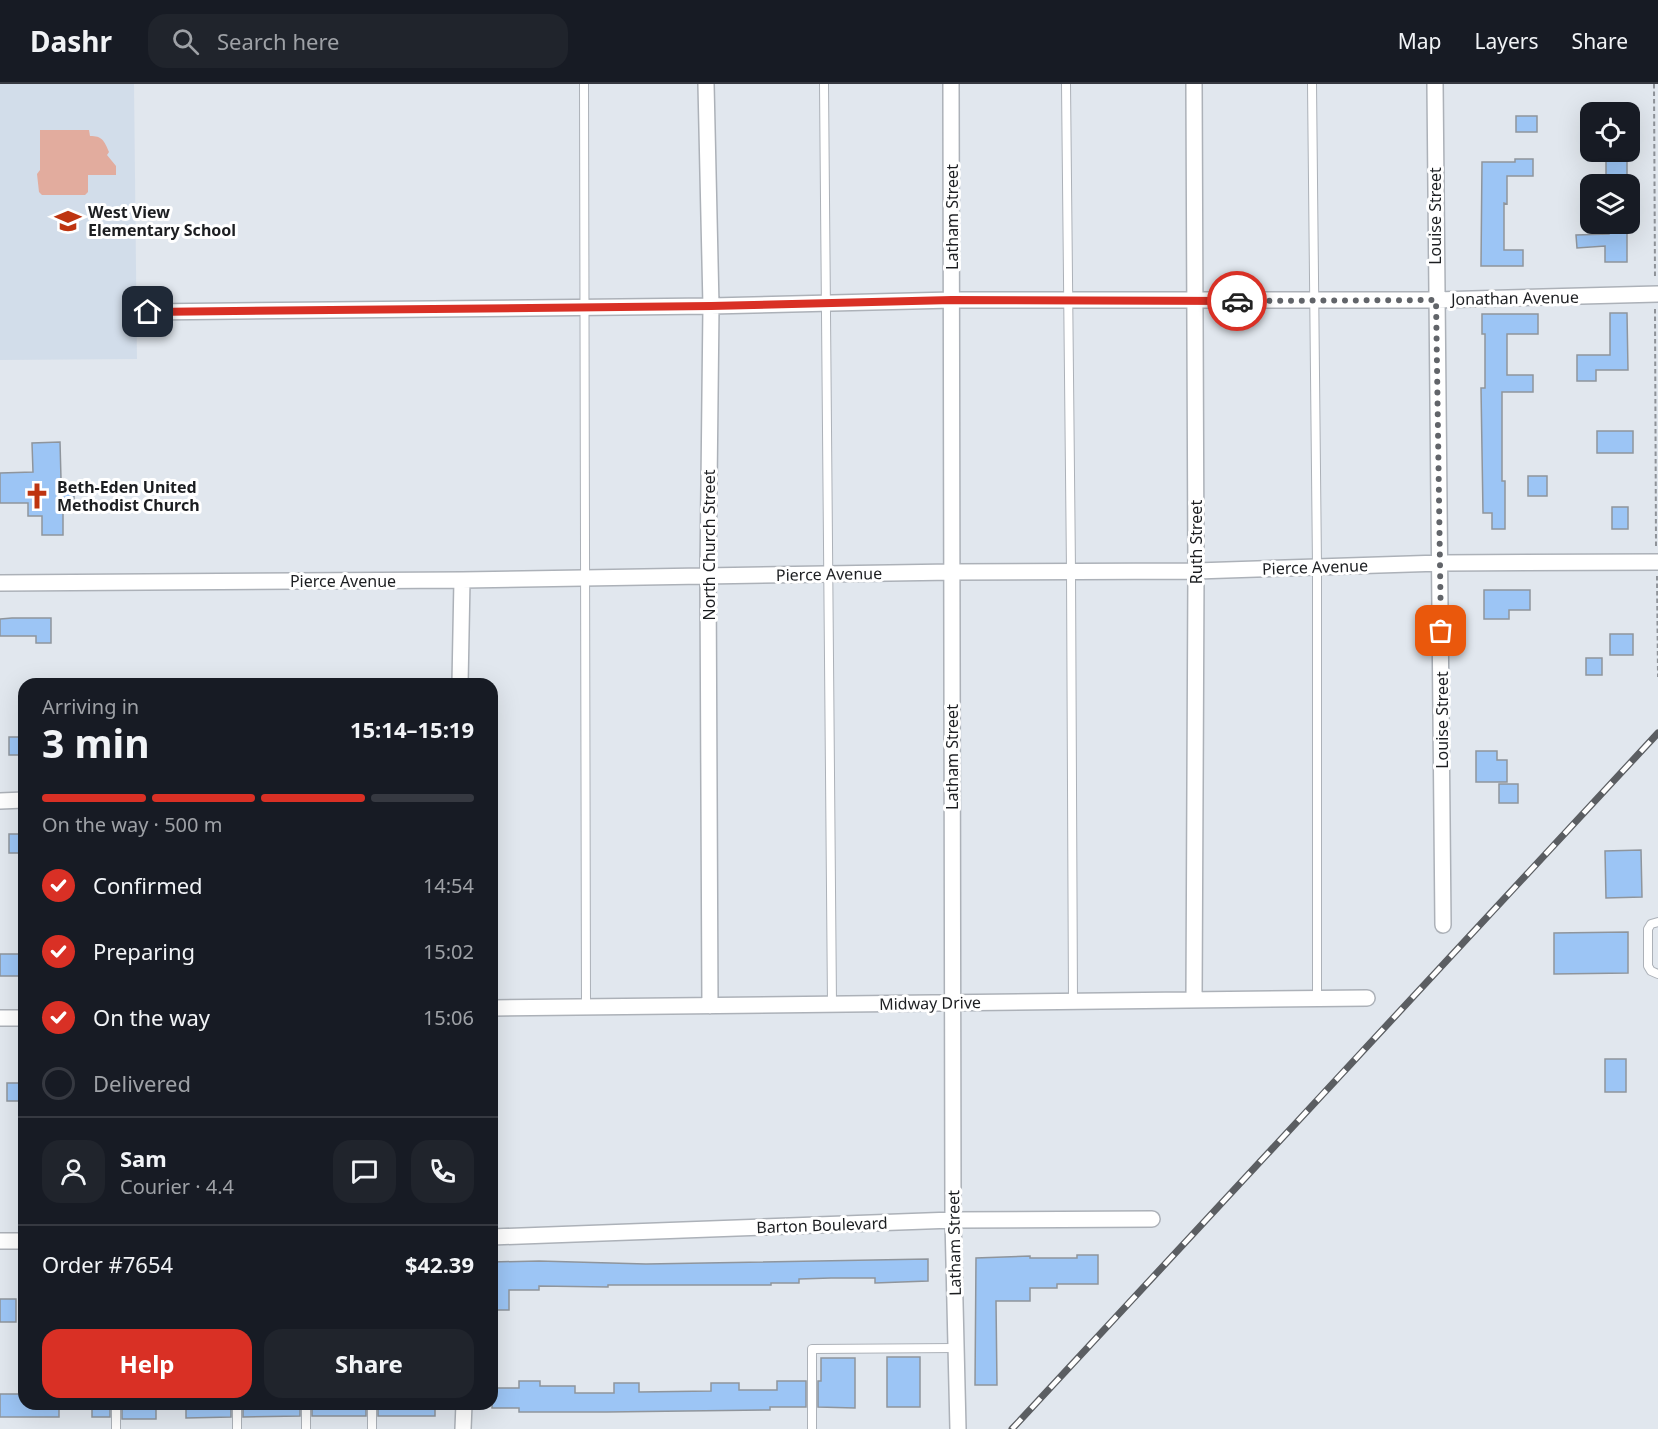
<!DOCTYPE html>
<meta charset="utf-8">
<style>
:root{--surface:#171b24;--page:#20242c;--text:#f1f3f6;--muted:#9ea1a6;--line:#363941;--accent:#d93025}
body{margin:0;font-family:"Noto Sans",sans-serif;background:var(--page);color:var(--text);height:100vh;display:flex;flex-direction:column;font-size:22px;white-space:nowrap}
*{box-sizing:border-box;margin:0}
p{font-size:20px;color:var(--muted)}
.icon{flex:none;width:33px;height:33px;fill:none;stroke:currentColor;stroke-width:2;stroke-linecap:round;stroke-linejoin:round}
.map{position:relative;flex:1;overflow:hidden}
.sheet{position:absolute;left:18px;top:594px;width:480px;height:732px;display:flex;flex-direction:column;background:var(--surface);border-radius:18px;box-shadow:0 6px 24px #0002}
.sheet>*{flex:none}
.buttons{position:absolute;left:1580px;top:18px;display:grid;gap:12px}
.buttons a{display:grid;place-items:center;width:60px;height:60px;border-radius:12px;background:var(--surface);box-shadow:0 6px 24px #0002;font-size:30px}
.pin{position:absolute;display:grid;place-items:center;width:51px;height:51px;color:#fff;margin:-26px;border-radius:12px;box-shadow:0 3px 9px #0006}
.courier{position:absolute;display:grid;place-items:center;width:60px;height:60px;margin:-30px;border:4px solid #d93025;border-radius:50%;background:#fff;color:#222;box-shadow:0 2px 8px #0007}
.headline em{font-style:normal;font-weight:700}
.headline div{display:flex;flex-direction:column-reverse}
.headline{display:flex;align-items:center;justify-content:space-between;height:102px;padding:0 24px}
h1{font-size:39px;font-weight:700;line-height:45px}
.bar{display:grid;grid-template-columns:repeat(4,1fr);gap:9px 6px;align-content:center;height:72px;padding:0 24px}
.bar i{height:8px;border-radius:4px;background:var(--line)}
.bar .current{background:var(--accent)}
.bar p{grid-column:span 4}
.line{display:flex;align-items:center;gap:15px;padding:0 24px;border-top:2px solid var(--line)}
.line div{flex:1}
.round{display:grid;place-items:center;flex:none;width:63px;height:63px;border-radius:18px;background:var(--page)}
ol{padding:0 24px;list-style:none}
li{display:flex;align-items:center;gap:18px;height:66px}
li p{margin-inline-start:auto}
li .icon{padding:6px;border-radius:50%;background:var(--accent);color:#fff;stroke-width:4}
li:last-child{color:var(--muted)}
li i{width:33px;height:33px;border:3px solid var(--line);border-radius:50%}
.cta{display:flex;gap:12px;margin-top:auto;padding:12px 24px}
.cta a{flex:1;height:69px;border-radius:18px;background:var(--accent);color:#fff;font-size:24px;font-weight:700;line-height:69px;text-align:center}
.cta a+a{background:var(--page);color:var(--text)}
header{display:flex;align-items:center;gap:36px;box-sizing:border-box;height:84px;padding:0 30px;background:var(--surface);border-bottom:2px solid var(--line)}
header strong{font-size:28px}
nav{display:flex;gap:33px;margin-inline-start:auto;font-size:21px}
.search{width:420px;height:54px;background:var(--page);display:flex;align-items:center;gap:15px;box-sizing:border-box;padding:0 21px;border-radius:18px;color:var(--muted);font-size:22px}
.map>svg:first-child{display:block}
.built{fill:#d2ddea}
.green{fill:#e2ac9e}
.building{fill:#9cc5f5;stroke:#8f959c;stroke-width:1.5}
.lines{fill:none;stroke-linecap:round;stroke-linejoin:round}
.lane-casing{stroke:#acb1b8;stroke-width:10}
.street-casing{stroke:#acb1b8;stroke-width:18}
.path{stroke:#8e9298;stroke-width:2;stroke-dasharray:4.5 3;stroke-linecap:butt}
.lane{stroke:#fff;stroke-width:8}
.street{stroke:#fff;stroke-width:15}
.rail-casing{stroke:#5b5e62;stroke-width:7}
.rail{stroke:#fff;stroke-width:4.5;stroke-dasharray:14;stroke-linecap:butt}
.done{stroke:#616469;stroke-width:6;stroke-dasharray:0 10.8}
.route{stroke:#d93025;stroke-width:8}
.labels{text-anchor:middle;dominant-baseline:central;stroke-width:6;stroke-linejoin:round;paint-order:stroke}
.poi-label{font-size:16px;font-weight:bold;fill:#1c1e21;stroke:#fff;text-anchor:start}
.street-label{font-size:16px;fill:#1c1e21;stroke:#fff}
</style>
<header>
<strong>Dashr</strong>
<div class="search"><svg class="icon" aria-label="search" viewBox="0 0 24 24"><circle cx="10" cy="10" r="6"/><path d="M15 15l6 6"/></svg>Search here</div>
<nav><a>Map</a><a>Layers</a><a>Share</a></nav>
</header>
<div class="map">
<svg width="1658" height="1345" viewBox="0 0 1658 1345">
<rect width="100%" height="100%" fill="#e1e7ee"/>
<path class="built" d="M0 0H134L137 275 0 276Z"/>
<path class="green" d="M40 46H89L90 52C102 52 104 56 109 68L107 71 116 82V91H88V108L85 111H42L39 108 37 90 40 86Z"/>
<path class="building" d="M1516 32H1537V48H1516Z
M1606 68H1627V95H1606Z
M1515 75H1533V92H1507V120L1504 119V166H1523V182H1481L1482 78H1515Z
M1609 140H1627V178H1605V162L1577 164 1576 151 1609 150Z
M1610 229H1627L1628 286H1596V297H1577V271H1610Z
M1482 230H1538V250H1507V291H1533V308H1502V397H1505V445H1492V429H1483L1481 304H1485V250H1482Z
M1597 347H1633V369H1597Z
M60 358 61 395H63L64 405H74V427H63V451H42V432H28V419H0V389L33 388 32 359Z
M1528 392H1547V412H1528Z
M1612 423H1628V445H1612Z
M1484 506H1530V526H1509V535H1484Z
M12 534H51V559H36V552H0V535Z
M1610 550H1633V571H1610Z
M1586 574H1602V591H1586Z
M9 653H24V671H9Z
M1476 667H1497V676H1507V698H1476Z
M1499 700H1518V719H1499Z
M9 750H24V769H9Z
M1641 766 1642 813 1606 814 1605 767Z
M1628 848V889L1554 890V849Z
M0 870H24V892H0Z
M1605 975H1626V1008H1605Z
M7 999H24V1017H7Z
M1077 1171H1098V1200H1057V1204H1030V1217H996L997 1301H975L976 1174 1030 1172V1174H1077Z
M928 1175V1197L875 1199V1194H831L799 1195V1199H771V1201H608V1203L539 1202V1206H509V1226H493L492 1178 539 1177 646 1180Z
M0 1215H16V1238H0Z
M887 1273H920V1323H887Z
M821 1274H855V1324L818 1323V1297H821Z
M519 1297H540V1302H575V1309H614V1299H639V1308L711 1307V1299H739V1306H777V1297H806V1323H770V1326L607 1328H519V1324H492V1304H519Z
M0 1310H24V1320H59V1333H0Z
M92 1320H110V1333H92Z
M122 1320H156V1335H122Z
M186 1320H231V1333L186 1334Z
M243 1320H300V1332L243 1333Z
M312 1320H366V1332H312Z
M378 1320H435V1332H378Z"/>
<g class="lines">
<g class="lane-casing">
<path id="lane" d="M584 0 586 923
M824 0 832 920
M1066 0 1071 487 1073 918
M1312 0 1317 483V914
M1658 838 1651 840 1648 845V882L1651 887 1658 890
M116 1320V1345
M372 1320V1345
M237 1345V1320
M306 1345V1320
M812 1345V1265L956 1264"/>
</g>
<g class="street-casing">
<path id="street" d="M706 0 711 222 708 492 710 922
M951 0 953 1136 958 1345
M1435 0 1443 841
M148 228 711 222 952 216H1436L1658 210
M0 499 462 496 953 488 1196 487 1441 479 1658 478
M460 600 462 496
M0 717 24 716
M1194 916 1196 487 1194 0
M492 924 1367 914
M0 934H24
M492 1153 953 1136 1152 1135
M0 1157H24
M463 1345 464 1320"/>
</g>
<path class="path" d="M1654 0 1655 195
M1655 225 1656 462
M1657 492 1658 593"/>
<use href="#lane" class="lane"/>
<use href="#street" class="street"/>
<g class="rail-casing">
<path id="rail" d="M1012 1345 1658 649"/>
</g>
<use href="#rail" class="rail"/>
</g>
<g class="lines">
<path class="done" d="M1237 217 1436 216 1441 547"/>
<path class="route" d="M148 228 711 222 952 216 1237 217"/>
</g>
<defs>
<g id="school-bare" transform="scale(2.07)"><path d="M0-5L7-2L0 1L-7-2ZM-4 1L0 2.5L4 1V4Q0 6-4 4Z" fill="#be3410" stroke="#fff" stroke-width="2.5" paint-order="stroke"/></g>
<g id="church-bare" transform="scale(2.07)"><path d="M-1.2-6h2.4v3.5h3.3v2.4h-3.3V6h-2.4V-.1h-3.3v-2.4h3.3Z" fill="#be3410" stroke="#fff" stroke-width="2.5" paint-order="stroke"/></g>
</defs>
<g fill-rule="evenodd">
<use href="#school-bare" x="68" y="137"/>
<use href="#church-bare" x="37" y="412"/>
</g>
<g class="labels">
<g class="poi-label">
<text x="88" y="128">West View<tspan x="88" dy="18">Elementary School</tspan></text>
<text x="57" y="403">Beth-Eden United<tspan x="57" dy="18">Methodist Church</tspan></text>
</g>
<g class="street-label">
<text transform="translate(1435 132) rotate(-90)">Louise Street</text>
<text transform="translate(952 133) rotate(-90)">Latham Street</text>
<text transform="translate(1515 214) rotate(-1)">Jonathan Avenue</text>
<text transform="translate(1196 458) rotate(-90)">Ruth Street</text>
<text transform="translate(709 461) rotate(-90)">North Church Street</text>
<text transform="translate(1315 483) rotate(-2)">Pierce Avenue</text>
<text transform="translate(829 490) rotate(-1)">Pierce Avenue</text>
<text x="343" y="497">Pierce Avenue</text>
<text transform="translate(1442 636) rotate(-90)">Louise Street</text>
<text transform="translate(952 673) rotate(-90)">Latham Street</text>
<text transform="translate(930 919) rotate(-1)">Midway Drive</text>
<text transform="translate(822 1141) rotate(-2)">Barton Boulevard</text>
<text transform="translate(954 1159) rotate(-91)">Latham Street</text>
</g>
</g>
</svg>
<div class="buttons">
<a><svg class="icon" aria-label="locate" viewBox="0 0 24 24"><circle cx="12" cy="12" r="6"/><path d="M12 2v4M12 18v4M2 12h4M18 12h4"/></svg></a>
<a><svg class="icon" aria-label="layers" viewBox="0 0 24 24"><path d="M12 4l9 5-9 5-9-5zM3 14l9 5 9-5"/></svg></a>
</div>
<div class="pin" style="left:1441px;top:547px;background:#ea580c"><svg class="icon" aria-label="bag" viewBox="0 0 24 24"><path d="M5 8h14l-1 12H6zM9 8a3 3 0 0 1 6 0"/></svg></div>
<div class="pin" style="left:148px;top:228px;background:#1f2937"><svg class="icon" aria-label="home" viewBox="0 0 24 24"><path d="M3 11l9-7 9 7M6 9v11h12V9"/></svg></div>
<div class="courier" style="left:1237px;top:217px"><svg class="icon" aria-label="car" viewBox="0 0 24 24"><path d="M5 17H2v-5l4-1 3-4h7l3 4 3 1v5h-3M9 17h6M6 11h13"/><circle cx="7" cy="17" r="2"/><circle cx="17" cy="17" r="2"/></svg></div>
<section class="sheet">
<div class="headline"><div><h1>3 min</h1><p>Arriving in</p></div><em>15:14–15:19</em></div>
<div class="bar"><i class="current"></i><i class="current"></i><i class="current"></i><i></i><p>On the way · 500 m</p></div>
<ol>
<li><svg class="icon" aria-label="check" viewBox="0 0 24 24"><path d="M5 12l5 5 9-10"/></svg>Confirmed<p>14:54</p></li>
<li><svg class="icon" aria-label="check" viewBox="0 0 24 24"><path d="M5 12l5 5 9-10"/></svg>Preparing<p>15:02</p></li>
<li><svg class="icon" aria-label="check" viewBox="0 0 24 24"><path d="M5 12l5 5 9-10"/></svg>On the way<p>15:06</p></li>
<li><i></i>Delivered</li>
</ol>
<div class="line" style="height:108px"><a class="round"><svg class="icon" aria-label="person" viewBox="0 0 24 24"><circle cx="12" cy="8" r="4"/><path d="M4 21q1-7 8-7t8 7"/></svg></a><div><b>Sam</b><p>Courier · 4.4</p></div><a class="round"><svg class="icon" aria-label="chat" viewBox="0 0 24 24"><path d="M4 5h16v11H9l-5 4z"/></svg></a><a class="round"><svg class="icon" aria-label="phone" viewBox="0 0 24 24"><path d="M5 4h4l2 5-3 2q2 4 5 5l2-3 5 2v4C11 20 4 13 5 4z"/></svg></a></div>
<div class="line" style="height:78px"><div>Order #7654</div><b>$42.39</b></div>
<div class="cta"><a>Help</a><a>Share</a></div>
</section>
</div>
